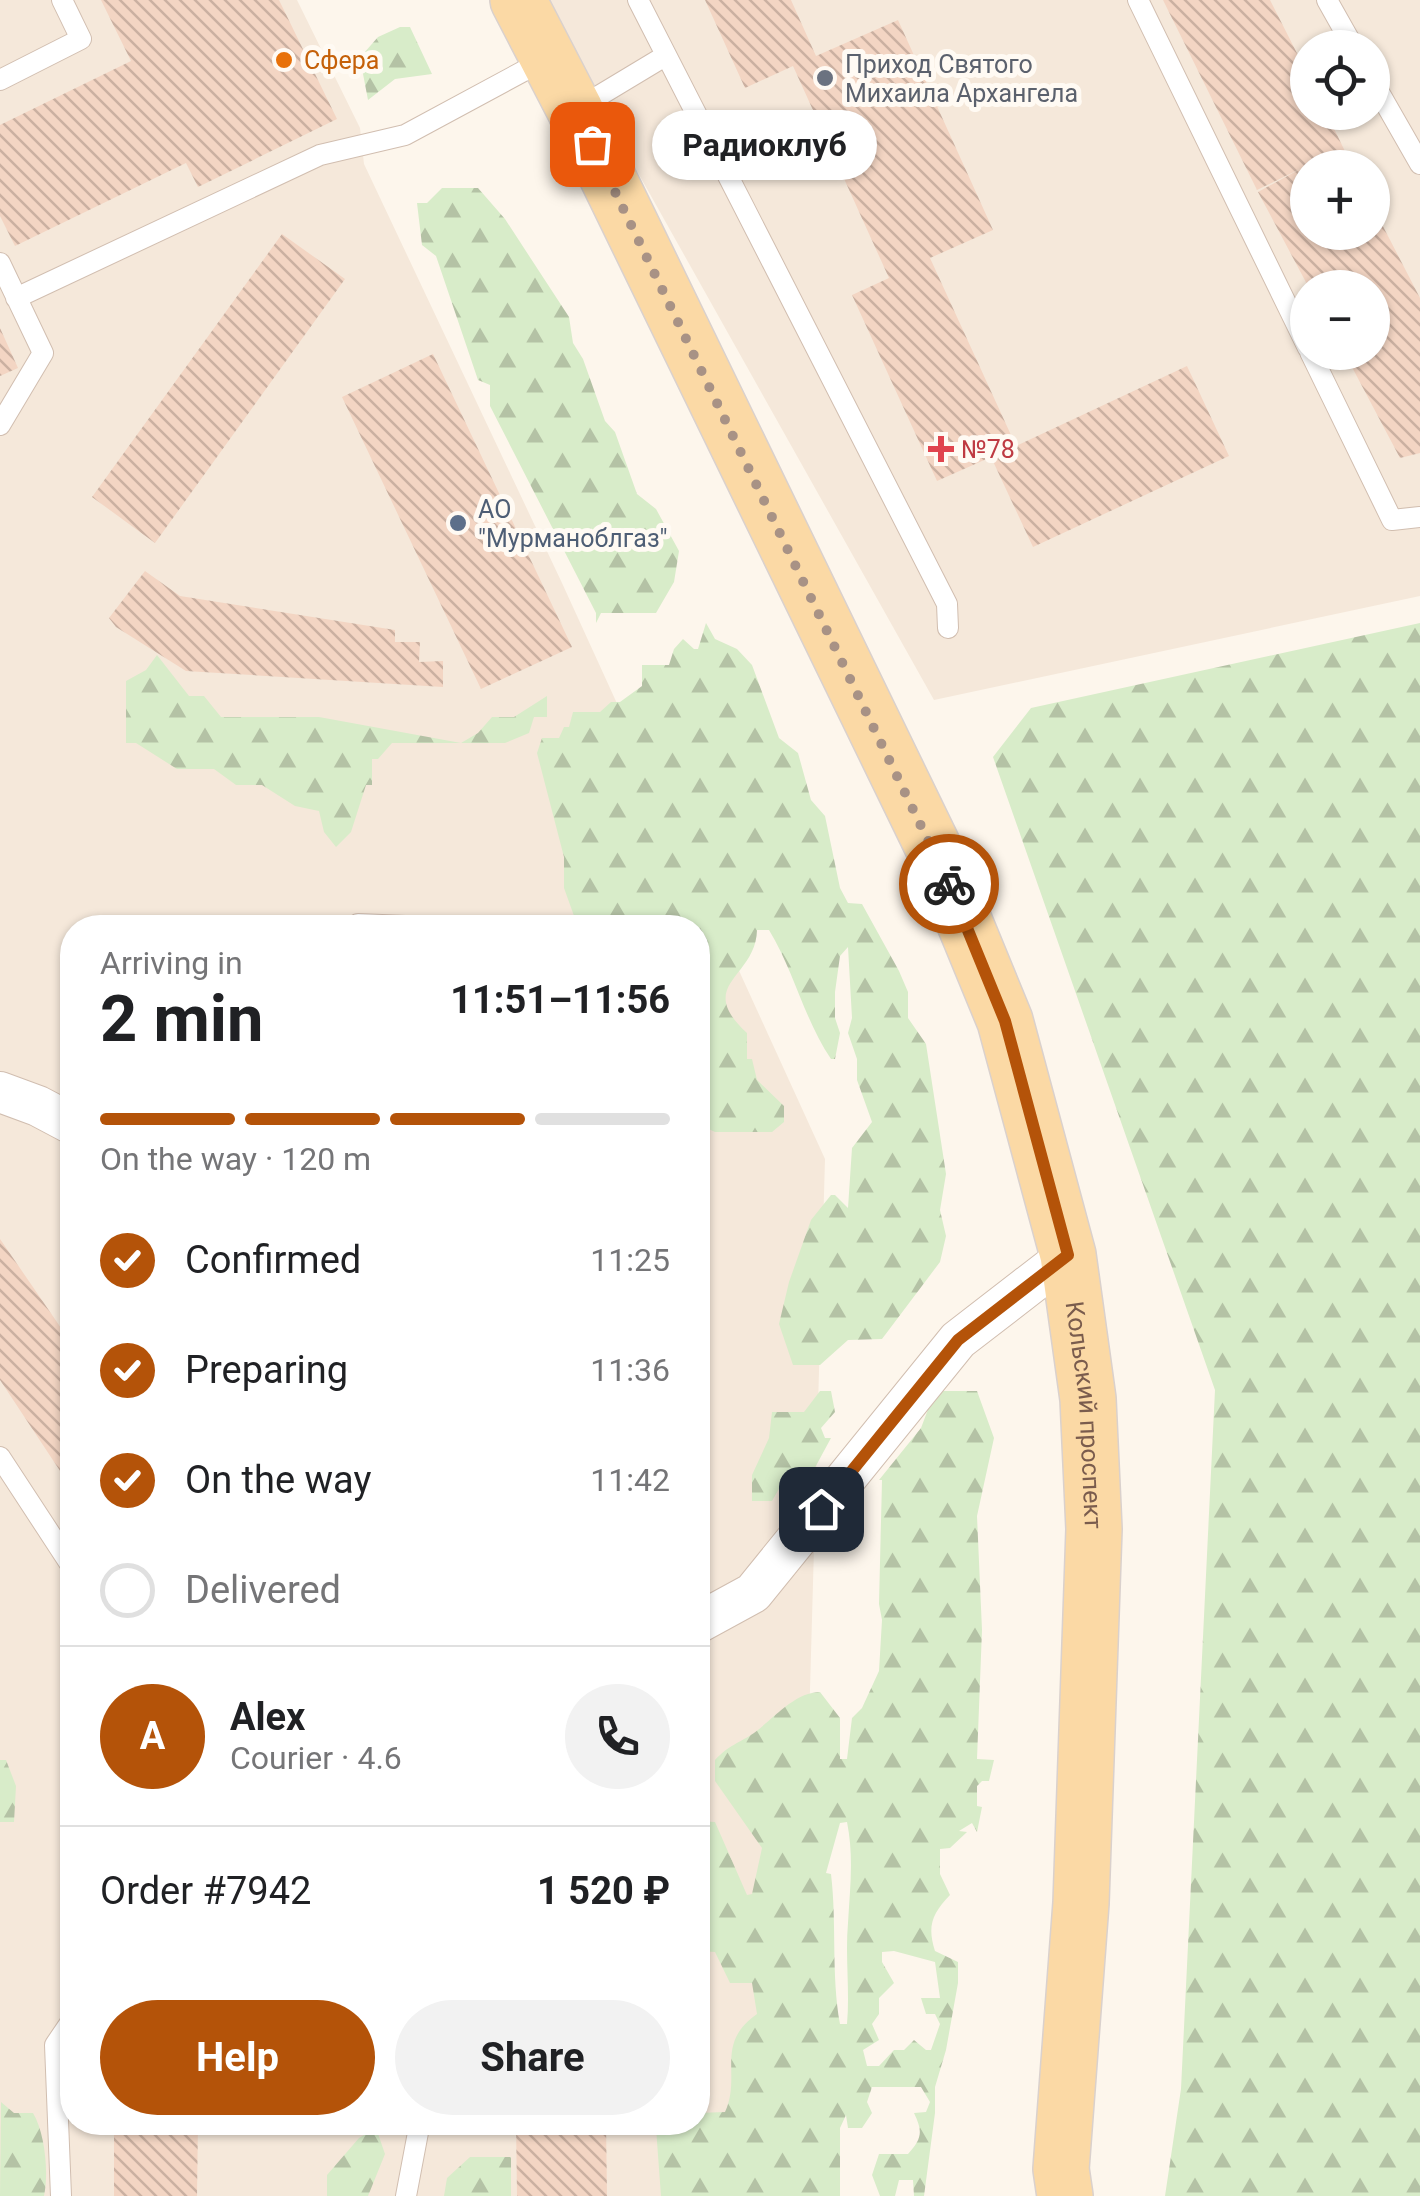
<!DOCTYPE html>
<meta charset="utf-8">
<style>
:root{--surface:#fff;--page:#f2f2f2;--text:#202124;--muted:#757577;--line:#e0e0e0;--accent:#b45309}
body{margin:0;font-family:Roboto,sans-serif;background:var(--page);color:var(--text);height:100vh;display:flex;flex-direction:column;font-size:38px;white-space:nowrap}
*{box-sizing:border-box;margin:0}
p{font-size:32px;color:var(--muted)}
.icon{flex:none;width:55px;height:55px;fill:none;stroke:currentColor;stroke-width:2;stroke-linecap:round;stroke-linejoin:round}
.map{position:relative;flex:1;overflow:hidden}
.details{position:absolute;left:60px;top:915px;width:650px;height:1220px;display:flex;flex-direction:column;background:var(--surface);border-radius:40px;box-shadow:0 2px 8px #0004}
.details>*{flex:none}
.tools{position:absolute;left:1290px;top:30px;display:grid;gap:20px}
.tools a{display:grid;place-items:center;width:100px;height:100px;border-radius:50%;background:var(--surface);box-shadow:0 2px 8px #0004;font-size:50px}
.pin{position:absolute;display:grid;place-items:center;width:85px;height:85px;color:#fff;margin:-42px;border-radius:20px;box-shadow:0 5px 15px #0006}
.courier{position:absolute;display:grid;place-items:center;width:100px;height:100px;margin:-50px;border:8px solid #b45309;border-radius:50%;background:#fff;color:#222;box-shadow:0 2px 12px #0007}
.bubble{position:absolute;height:70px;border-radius:35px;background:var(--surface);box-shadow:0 2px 8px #0004;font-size:32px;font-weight:700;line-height:70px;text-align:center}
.summary em{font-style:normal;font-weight:700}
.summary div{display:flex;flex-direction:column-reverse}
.summary{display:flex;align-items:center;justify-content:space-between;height:170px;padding:0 40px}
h1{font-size:65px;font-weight:700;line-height:75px}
.bar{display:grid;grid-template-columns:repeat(4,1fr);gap:15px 10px;align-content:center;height:120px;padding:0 40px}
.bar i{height:12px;border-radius:8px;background:var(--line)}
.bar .on{background:var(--accent)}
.bar p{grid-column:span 4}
.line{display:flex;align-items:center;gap:25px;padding:0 40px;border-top:2px solid var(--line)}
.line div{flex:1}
.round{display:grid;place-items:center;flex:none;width:105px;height:105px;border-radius:52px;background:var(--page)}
ol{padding:0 40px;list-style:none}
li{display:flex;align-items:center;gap:30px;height:110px}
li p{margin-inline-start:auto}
li .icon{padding:10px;border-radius:50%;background:var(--accent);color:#fff;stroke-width:4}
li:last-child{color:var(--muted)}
li i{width:55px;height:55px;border:5px solid var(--line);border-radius:50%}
.cta{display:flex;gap:20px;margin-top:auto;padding:20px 40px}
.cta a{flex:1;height:115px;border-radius:60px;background:var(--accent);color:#fff;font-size:40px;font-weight:700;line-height:115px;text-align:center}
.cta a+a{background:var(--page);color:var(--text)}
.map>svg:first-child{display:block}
.residential{fill:#f5e8da;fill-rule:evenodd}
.forest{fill:url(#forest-firs);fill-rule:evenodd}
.building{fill:url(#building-back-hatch)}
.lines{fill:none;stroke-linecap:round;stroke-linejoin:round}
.lane-casing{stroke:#d1beb0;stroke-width:22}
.street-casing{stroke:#d1beb0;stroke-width:42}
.primary-casing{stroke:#dad1cd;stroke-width:58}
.lane{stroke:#fff;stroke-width:20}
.street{stroke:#fff;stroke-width:40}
.primary{stroke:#fbd9a5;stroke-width:55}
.done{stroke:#a89285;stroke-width:10;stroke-dasharray:0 18}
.route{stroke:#b45309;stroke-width:12}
.food-dot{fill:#e8710a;stroke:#fffaf3;stroke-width:4}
.worship-dot{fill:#6b7280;stroke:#fffaf3;stroke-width:4}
.health-dot{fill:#e0444e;stroke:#fffaf3;stroke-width:4}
.service-dot{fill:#5c6f8a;stroke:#fffaf3;stroke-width:4}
.labels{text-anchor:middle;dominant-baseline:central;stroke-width:10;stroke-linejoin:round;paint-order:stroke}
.food-label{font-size:25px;fill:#c56008;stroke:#fffaf3;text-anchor:start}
.worship-label{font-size:25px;fill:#5b616d;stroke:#fffaf3;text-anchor:start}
.health-label{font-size:25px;fill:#be3a42;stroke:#fffaf3;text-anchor:start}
.service-label{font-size:25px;fill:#4e5e75;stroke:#fffaf3;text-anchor:start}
.street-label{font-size:25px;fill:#7a5c4d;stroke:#fffaf3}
</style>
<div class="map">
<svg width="1420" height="2196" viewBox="0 0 1420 2196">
<defs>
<pattern id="forest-firs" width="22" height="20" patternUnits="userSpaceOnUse" patternTransform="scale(2.5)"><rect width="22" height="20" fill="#d8ecc9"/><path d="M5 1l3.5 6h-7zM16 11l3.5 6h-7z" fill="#b4c2a5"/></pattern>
<pattern id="building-back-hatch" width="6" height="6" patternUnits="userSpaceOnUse" patternTransform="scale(2.5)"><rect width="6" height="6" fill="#f3d5c3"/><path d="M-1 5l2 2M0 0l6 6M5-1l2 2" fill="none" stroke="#cab0a1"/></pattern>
</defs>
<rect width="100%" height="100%" fill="#fdf6ec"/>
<path class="residential" d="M0 0H297L360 128 364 164 562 583 825 1159 797 2149 789 2196H0ZM72 928H698V2122H72Z
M541 0H1420V596L934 700ZM1308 48H1372V112H1308ZM1308 168H1372V232H1308ZM1308 288H1372V352H1308Z"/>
<path class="forest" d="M400 27H410L432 74 395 79 368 100 359 53H364L378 37Z
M442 188H478L505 219 569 317 573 343 583 359 605 421 615 432 637 494 656 509 679 551 674 582 656 613H601L596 623V613L490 406V385L478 380 436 256 422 245 417 203H427Z
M706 623 715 639 737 649 752 665 779 738 798 753 811 800 825 816 840 888 848 903 862 904 899 971 908 992V1018L926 1044 946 1174 940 1210 946 1236 940 1262 882 1339 848 1340 820 1365H793L779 1324 789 1282 811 1220 831 1195H835L848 1208 852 1148 872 1122 857 1080V1059L848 1033 852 1018 848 947 840 956 835 992V1018L840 1033 835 1059H831C804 1019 794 971 769 930H757C756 978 694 984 747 1033V1059H752L757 1080 784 1106V1122L772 1132H715L698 1124V928L578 927 564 888V857L537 753 542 738H559L564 727H569L573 712H600L611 702H620L642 686V665H669L674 649 683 639 694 649H698Z
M1420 623V2196H1165L1181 2089 1215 1390 993 757 1031 708Z
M157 655 189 696H204L221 717H319L461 743 478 733 492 717H514L547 696V717H534L529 733 505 743H392L378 759H372V785H366L351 832 336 847 324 832 319 811 295 806 262 785H236L214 769H177L136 743H126V681L146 670Z
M820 1391H831L835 1412 821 1428 825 1438H831L811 1475 784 1480 772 1501H752V1475L769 1438 772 1412H804Z
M935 1391H977L994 1438 977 1516 982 1630 977 1759 994 1760 989 1781H982L977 1786V1806L982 1807 977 1832 972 1823 959 1831 967 1832 950 1848 940 1849V1874L950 1895C932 1914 927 1926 935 1951L958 1962V1983L946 2050 935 2087V2113L924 2196H914L913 2180H899L895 2196H880L872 2175 879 2154H908C922 2138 923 2132 914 2113L926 2112 930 2102 921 2087H872L867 2102 872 2113 862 2128H848L846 2115 840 2128V2196H661L656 2128 661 2123 698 2122V2113L725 2112C742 2075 714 2044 757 2014L752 1983H730L715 1952 698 1951V1821L715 1822 747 1895 752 1894 762 1848 715 1781V1760C729 1745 739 1743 754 1733 773 1719 795 1692 820 1692L840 1718V1759H847L852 1718 862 1708 879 1671 882 1620 879 1604 882 1480H879L921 1428ZM847 1822C854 1857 850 1888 848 1923 845 1956 850 1991 847 2024H840C831 1974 837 1924 831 1874L826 1873 840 1823ZM894 1951 935 1962 940 1998H921L926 2014H935L940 2024 931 2050H926L914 2040 904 2050H894L879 2066H867L863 2050 879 2040 872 2024 879 2014V1998L894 1983 882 1962V1952Z
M0 1760H6L16 1786 14 1822H0Z
M1 2102 14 2113H33C45 2133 49 2173 44 2196H0Z
M376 2128 385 2154 368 2196H327V2175L359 2138Z
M470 2157H511V2196H444L447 2178Z"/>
<path class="building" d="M101 0H279L337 119 198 187 186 163 15 246 0 216V125L131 61Z
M705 0H791L816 56 898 20 993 230 930 258 1016 446 1187 366 1229 456 1033 547 991 457 937 481 852 295 889 278 793 66 745 88Z
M1163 0H1270L1308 75V112H1326L1353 168H1308V232H1372V205L1420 298V453L1400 458 1344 352H1372V288H1309L1258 192 1302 168 1257 190Z
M282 234 345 279 155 543 92 497Z
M0 328 18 368 0 376Z
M433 354 572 647 481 689 342 397Z
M145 571 180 596 395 630V642H420L419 662 443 661V687L186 671 116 627 109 618Z
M0 1239 72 1344V1489L0 1380Z
M114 2122H198L197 2196H114Z
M516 2122H606L607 2196H517Z"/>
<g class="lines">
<g class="lane-casing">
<path id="lane" d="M638 0 947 604 948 628
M1138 0 1308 348
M1327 0 1354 48
M0 80 81 39 62 0
M1372 80 1420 164
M577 109 665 56
M0 263 43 353 0 425
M16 298 320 155 405 135 546 59
M1310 352 1392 520 1420 517
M358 928V924L453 928
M0 1457 72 1567
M61 2196 55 2045 72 2020
M406 2196 420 2122"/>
</g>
<g class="street-casing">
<path id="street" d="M0 1092 38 1106 72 1124
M698 1623 753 1593 958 1340 1068 1255"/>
</g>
<g class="primary-casing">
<g id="primary">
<path id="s1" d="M518 0 575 110 936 853 1005 1021 1068 1255 1088 1399 1094 1529 1081 1903 1061 2169 1065 2196"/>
</g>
</g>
<use href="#lane" class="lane"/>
<use href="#street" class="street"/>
<use href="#primary" class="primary"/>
</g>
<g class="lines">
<path class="done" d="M592 144 949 884"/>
<path class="route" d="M821 1509 958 1340 1068 1255 1005 1021 949 884"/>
</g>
<circle class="food-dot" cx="284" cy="60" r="10"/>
<circle class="worship-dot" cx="825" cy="78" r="10"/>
<path class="health-dot" d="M936 434h10v10h10v10h-10v10h-10v-10h-10v-10h10z"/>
<circle class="service-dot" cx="458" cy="523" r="10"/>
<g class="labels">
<g class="food-label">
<text x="304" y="60">Сфера</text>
</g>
<g class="worship-label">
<text x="845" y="64">Приход Святого<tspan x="845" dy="29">Михаила Архангела</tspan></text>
</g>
<g class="health-label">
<text x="961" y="449">№78</text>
</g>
<g class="service-label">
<text x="478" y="509">AO<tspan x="478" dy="29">"Мурманоблгаз"</tspan></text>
</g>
<g class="street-label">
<text stroke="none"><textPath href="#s1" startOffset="1535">Кольский проспект</textPath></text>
</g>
</g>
</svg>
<div class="tools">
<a><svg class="icon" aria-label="locate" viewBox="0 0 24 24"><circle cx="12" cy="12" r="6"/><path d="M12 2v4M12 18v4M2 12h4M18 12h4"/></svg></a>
<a>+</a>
<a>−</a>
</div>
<div class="pin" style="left:592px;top:144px;background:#ea580c"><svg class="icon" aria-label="bag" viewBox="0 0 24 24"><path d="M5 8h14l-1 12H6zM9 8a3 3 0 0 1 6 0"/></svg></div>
<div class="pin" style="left:821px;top:1509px;background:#1f2937"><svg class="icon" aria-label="home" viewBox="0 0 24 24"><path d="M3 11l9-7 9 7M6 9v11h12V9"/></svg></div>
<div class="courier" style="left:949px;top:884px"><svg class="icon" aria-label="bike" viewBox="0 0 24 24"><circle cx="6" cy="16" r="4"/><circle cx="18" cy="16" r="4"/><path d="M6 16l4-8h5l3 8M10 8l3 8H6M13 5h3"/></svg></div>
<div class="bubble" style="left:652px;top:110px;width:225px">Радиоклуб</div>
<section class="details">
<div class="summary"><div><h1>2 min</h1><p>Arriving in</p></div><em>11:51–11:56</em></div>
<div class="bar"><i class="on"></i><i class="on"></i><i class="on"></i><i></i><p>On the way · 120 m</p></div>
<ol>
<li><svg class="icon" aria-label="check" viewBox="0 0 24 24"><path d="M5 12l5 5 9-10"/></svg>Confirmed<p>11:25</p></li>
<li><svg class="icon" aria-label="check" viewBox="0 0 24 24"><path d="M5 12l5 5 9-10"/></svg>Preparing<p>11:36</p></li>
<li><svg class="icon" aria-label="check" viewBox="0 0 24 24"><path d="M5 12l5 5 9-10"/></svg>On the way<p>11:42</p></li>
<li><i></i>Delivered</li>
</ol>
<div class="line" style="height:180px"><b class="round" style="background:var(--accent);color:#fff">A</b><div><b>Alex</b><p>Courier · 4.6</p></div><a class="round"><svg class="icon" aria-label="phone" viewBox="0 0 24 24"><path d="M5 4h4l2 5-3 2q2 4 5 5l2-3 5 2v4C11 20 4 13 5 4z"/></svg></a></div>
<div class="line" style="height:130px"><div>Order #7942</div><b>1 520 ₽</b></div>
<div class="cta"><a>Help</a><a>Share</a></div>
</section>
</div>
